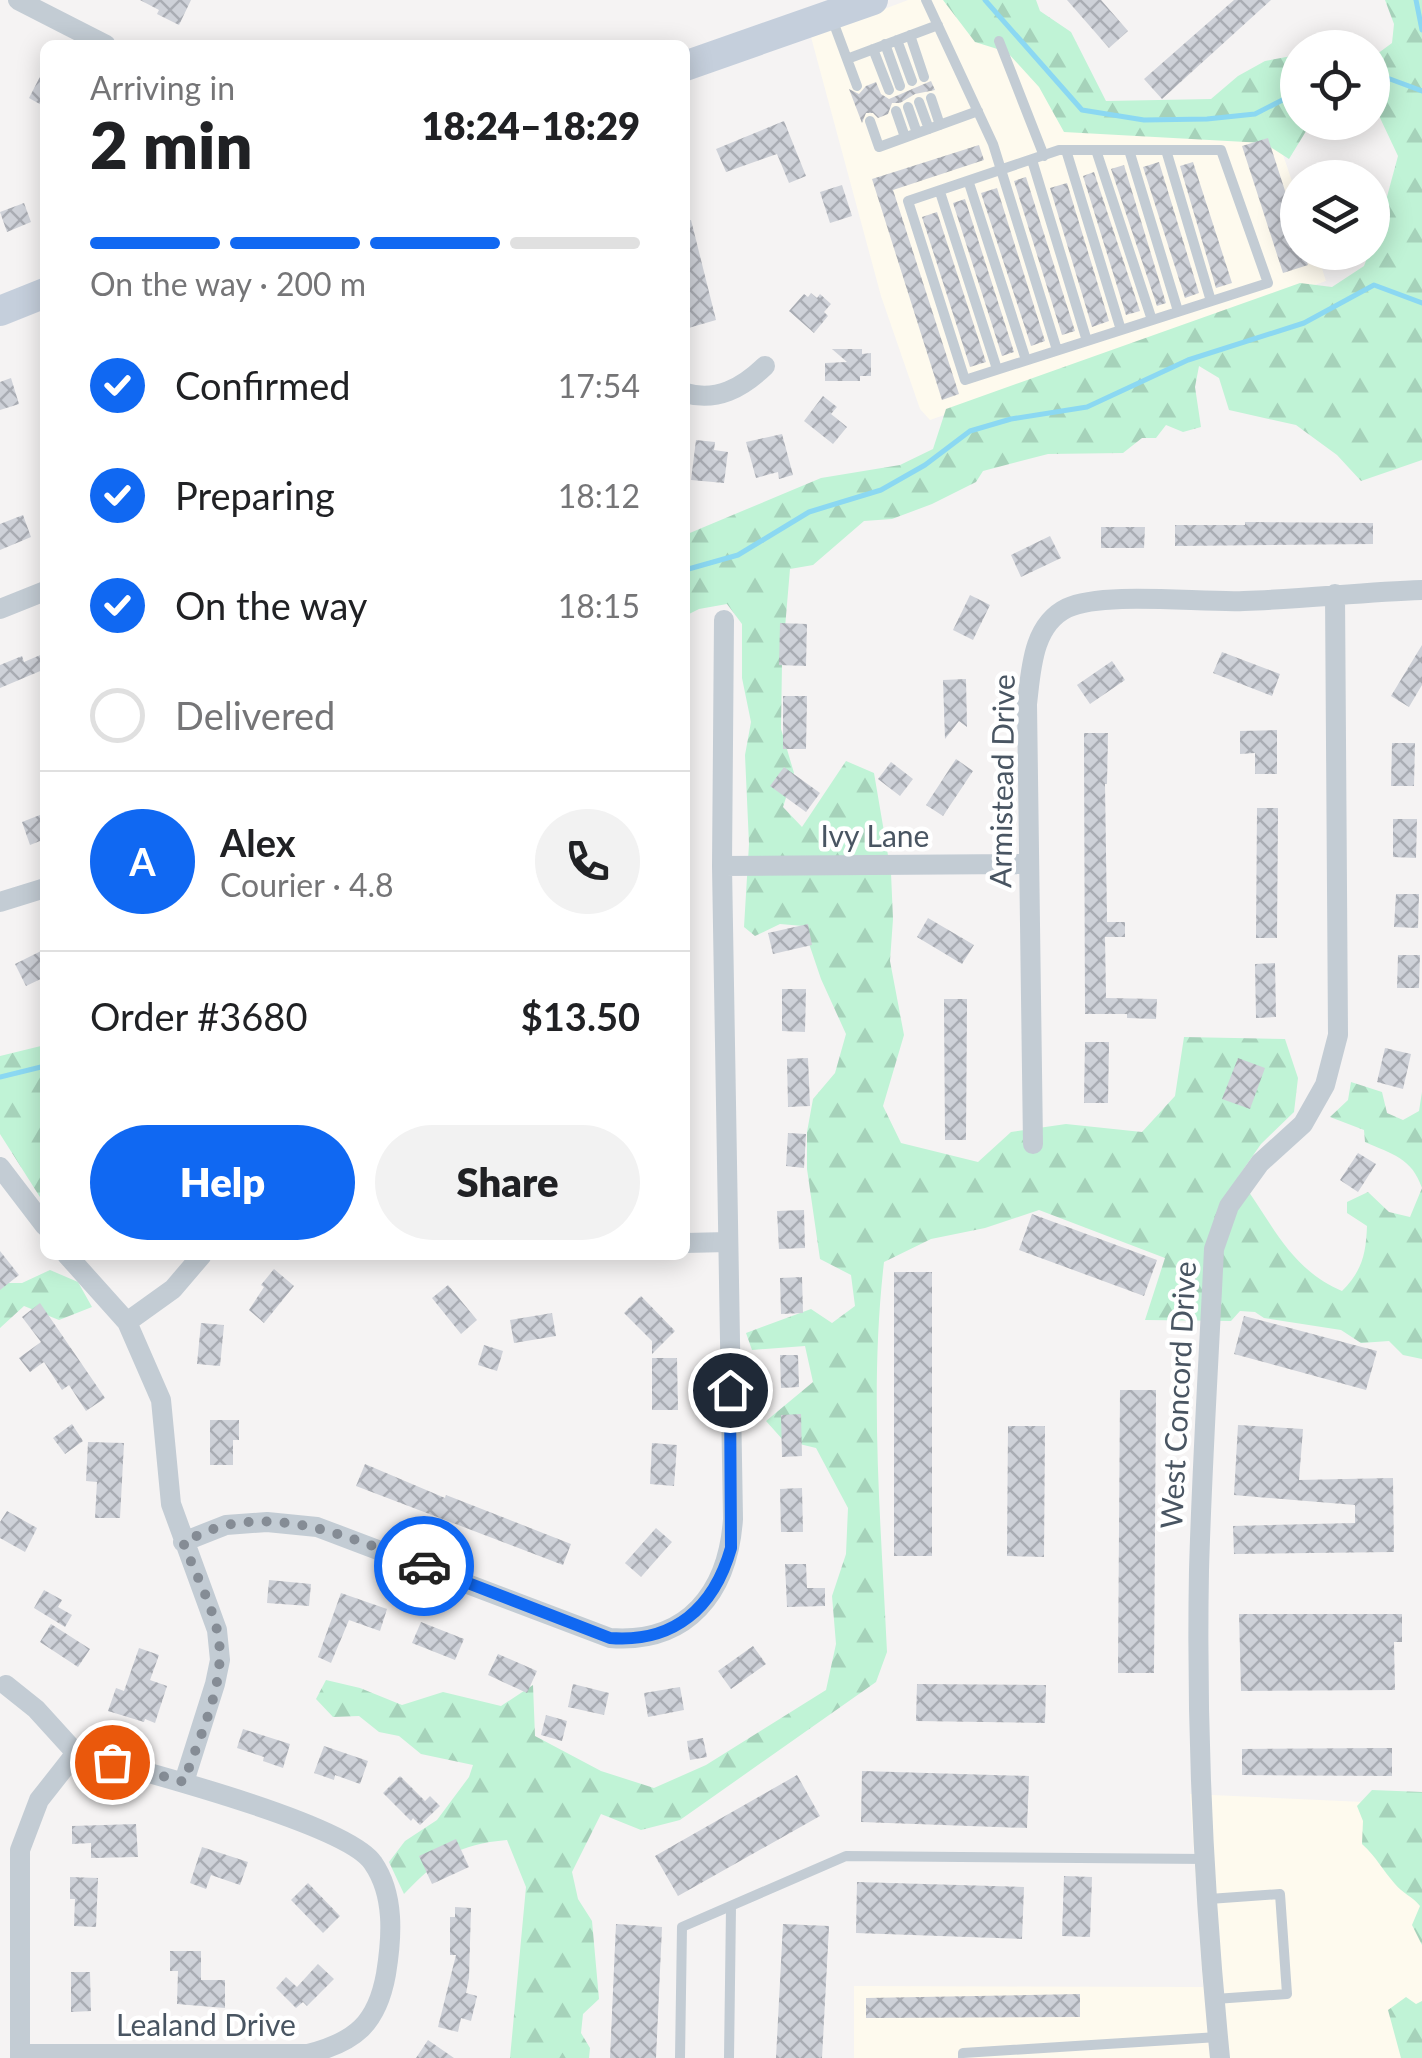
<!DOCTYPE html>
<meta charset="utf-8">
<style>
:root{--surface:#fff;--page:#f2f2f2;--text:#202124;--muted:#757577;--line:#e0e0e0;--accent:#1068f2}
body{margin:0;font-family:Lato,sans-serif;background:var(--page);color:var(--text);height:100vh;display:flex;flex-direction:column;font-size:38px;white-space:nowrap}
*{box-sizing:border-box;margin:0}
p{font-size:32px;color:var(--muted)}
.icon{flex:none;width:55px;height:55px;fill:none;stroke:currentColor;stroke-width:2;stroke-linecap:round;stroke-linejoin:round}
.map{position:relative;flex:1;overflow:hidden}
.sheet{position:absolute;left:40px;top:40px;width:650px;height:1220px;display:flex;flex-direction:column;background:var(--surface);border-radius:15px;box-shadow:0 5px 25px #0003}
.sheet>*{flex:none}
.fabs{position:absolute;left:1280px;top:30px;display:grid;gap:20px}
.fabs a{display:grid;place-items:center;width:110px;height:110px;border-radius:50%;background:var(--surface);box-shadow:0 5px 25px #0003;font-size:50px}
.pin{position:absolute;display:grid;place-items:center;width:85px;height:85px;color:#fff;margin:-42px;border:5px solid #fff;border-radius:50%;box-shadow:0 2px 10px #0007}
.courier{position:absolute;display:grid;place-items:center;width:100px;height:100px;margin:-50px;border:8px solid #1068f2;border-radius:50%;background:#fff;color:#222;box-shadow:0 2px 12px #0007}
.summary em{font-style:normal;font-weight:800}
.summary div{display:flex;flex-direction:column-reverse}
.summary{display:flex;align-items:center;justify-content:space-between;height:170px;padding:0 50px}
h1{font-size:65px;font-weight:800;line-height:75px}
.bar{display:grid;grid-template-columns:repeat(4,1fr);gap:15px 10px;align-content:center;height:120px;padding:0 50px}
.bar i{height:12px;border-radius:8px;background:var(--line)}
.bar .on{background:var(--accent)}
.bar p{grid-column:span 4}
.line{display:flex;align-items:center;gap:25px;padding:0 50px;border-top:2px solid var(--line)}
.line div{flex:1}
.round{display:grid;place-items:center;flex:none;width:105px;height:105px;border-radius:52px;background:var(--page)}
ol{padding:0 50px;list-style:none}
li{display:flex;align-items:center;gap:30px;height:110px}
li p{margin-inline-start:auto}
li .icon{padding:10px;border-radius:50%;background:var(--accent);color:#fff;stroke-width:4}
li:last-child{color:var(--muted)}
li i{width:55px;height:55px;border:5px solid var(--line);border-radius:50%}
.primary-button{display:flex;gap:20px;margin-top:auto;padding:20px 50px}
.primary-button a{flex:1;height:115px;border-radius:60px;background:var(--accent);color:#fff;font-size:40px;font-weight:800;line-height:115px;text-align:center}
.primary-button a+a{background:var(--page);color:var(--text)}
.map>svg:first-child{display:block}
.commercial{fill:#fefaee}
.forest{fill:url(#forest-firs)}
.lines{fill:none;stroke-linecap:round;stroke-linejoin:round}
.stream{stroke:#8bd8f2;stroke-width:5}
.building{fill:url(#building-cross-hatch)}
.service{stroke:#c3ccd4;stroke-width:10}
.minor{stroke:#c3ccd4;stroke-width:20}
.secondary{stroke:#c5cfdc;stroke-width:30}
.done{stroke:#858c95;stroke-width:10;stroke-dasharray:0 18}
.route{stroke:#1068f2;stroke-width:12}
.labels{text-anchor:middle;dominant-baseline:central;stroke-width:9;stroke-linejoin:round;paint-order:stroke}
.street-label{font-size:30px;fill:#495562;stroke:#fff}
</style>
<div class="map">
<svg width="1422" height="2058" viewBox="0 0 1422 2058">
<defs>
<pattern id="forest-firs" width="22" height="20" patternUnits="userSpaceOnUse" patternTransform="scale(2.5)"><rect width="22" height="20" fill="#c0f3d6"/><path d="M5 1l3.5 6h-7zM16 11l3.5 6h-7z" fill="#a6d2ba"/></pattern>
<pattern id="building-cross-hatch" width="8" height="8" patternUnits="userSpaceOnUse" patternTransform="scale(2.5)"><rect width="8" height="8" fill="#ced1d8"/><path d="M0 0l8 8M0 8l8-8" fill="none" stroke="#a9acb3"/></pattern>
</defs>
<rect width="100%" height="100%" fill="#f5f3f3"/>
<path class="commercial" d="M908 0H993L1099 117 1262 93 1297 196 1298 252 1317 253 1326 281 930 420 920 409 881 296 811 37Z
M1190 1794 1408 1804 1422 1904V2058H854V1986L1203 1987Z"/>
<path class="forest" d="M943 0H1036L1040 11 1071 32 1106 101 1211 99 1238 76 1265 61 1297 55 1298 122 1311 123 1289 159 1264 143 1064 132 1039 87 1007 52 975 42Z
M1385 0H1422V460L1361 481 1337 455 1296 425 1229 410 1219 378 1199 366 1195 387 1201 427 1183 432 1166 425 1156 438H1142L1123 453 1048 454 983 471 976 482 932 504 892 519 864 521 813 565 790 569 782 663 781 729 794 773 783 807 802 827 846 761 874 773 891 873 893 919 890 961 904 1035 883 1106 901 1143 978 1162 1011 1132 1066 1124 1142 1132 1175 1096 1184 1037 1285 1039 1298 1078 1294 1112 1261 1144 1238 1177C1272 1221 1288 1268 1342 1291 1362 1271 1366 1254 1367 1226L1347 1213V1202L1368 1192 1389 1212 1410 1217 1422 1188V1359L1403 1355 1389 1341 1361 1343 1341 1330 1264 1318 1255 1312 1240 1311 1231 1321 1145 1320 1165 1258 1039 1210 985 1228 931 1239 884 1262C869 1391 881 1523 887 1652L876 1682 680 1820 641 1830 601 1814 572 1872 578 1899 592 1921 599 1999 583 2014 581 2033 590 2048 589 2058H510L526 1887 507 1840C458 1844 438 1859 404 1894L389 1862 405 1841 437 1820 469 1777 473 1765 421 1754 399 1736 379 1732 359 1716 333 1717 316 1699 326 1680 360 1688 402 1705 443 1692 501 1706 533 1685 535 1736 601 1771 654 1788 706 1765 826 1690 836 1644 832 1596 846 1554 848 1508 816 1448 783 1440 766 1421 813 1382 805 1346 752 1350 746 1333 811 1309 832 1323 855 1306 851 1275 820 1259 807 1169V1132L813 1099 835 1073 846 1034 821 979 803 926 780 924 755 936 744 927 749 844 745 755 751 722 742 678V624L727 604 699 609 685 616V535L821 478 900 465 933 449 946 409 1300 283 1332 287 1364 266 1369 253 1372 252 1398 156 1373 103V57L1392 43 1394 24Z
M45 1045V1205L0 1134V1056Z
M1351 1082 1382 1092 1387 1113 1403 1120 1419 1111 1422 1092V1188C1412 1158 1392 1154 1365 1142L1364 1130 1330 1117 1348 1100Z
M50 1270 78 1282 92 1307 59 1320 24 1306 0 1328V1283H22Z
M1372 1790 1422 1792V1945L1412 1925 1420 1906C1412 1896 1402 1893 1395 1884 1382 1869 1377 1858 1362 1844L1363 1821 1357 1806Z
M1406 1997 1416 2004 1422 2001V2058H1401L1388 2010Z"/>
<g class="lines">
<path class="stream" d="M985 0 1082 110 1144 120 1207 119 1255 114 1298 92
M1416 0 1422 30
M1372 78 1390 79 1422 91
M685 570 738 555 809 512 881 490 925 465 970 431 1011 419 1087 407 1188 360 1304 323 1374 285 1422 303
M0 1077 45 1066"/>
</g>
<path class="building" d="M140 0H191L179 25 157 14 159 10Z
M1067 0H1101L1128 31 1109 48Z
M1234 0H1271L1162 99 1144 79Z
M45 67V107L29 98Z
M931 81 935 90 915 94 900 103H892L888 114 878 118 873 113H866L862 123 849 89 859 94 866 86 876 82 881 94 889 99Z
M784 121 806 176 789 183 777 154 726 172 716 149Z
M1268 138 1298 231V252H1304L1308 265 1283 273 1242 146Z
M979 145 984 160 893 190 959 394 942 400 872 179Z
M1159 162 1199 293 1185 298 1143 167Z
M1193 162 1232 283 1216 288 1180 166Z
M1124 165 1166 303 1157 306 1111 169Z
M1094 172 1140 311 1126 315 1083 176Z
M1026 177 1075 331 1062 335 1014 181Z
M1067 183 1109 321 1092 327 1050 188Z
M842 185 852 216 830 223 820 192Z
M997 188 1045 341 1031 346 981 193Z
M965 199 1014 352 1002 356 953 203Z
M24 203 31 222 7 232 0 212Z
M937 212 986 362 970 367 922 217Z
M691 220 716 320 685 329V221Z
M811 293 817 298 820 294 831 304 824 312 828 316 814 333 789 311 804 294 808 297Z
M832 349H862V354L871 353V376H860V381H825V363L847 362Z
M11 378 19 404 0 410V382Z
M823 396 837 407 831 414 847 427 833 444 804 421Z
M782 434 793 475 779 479 778 472 756 478 746 442Z
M696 440 715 442 714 450 728 452 724 483 691 480Z
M23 515 31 537 0 550V524Z
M1245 522 1373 523V544L1175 546V525H1245Z
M1101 527H1145L1144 548H1101Z
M1050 536 1061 558 1021 577 1011 555Z
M970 595 990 605 973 640 953 630Z
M780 623 807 624 806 666 779 665Z
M1422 645V685L1409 707 1391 696Z
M1222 652 1280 674 1272 696 1213 673Z
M45 653V669L0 688V665L22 656 24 662Z
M1112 661 1125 680 1090 704 1077 685Z
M966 679 967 727 959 721 945 739 943 680Z
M783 696H807L806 749H783Z
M1277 730V774H1255V753L1240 754V731Z
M1084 733H1108L1107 784H1105L1107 922H1125V937H1105L1106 998 1157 999 1156 1019 1127 1018V1014H1085Z
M1392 743H1415L1414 786H1391Z
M956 759 973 771 943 816 926 805Z
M891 762 913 779 900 796 878 779Z
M784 767 820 793 806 812 770 786Z
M1257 808H1278L1277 938H1256Z
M45 813V839L30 845 22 822Z
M1393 819H1417L1416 858 1393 857Z
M1396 894H1419L1418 928 1394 927Z
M928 918 974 945 962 964 917 937Z
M808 924 812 945 773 954 768 933Z
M45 949V977L26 986 15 964Z
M1398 955H1420L1419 988H1397Z
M1275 963 1276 1017 1256 1018 1255 964Z
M782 989H806L805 1032 782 1031Z
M944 999H967L966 1140H945Z
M1085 1042H1109L1108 1103H1084Z
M1385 1048 1411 1054 1403 1089 1377 1082Z
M808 1058 810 1106 788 1107 787 1059Z
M1238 1058 1265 1068 1250 1109 1222 1099Z
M788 1133 806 1134 804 1168 786 1166Z
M1358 1153 1376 1164 1358 1192 1340 1180Z
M804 1210 805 1248 779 1249 777 1211Z
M1032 1214 1157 1260 1144 1296 1019 1250Z
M0 1251 19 1275 0 1290Z
M274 1269 294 1286 264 1323 249 1310 264 1287 261 1285Z
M894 1272H932V1556H894Z
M802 1277 803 1313 781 1314 780 1278Z
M448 1285 477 1320 461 1334 432 1298Z
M641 1296 675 1331 652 1354V1341L624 1313Z
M40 1303 105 1398 86 1411 69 1385 62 1390 44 1362 30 1372 19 1358 41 1342 22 1317Z
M552 1313 556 1336 514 1343 510 1320Z
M1244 1316 1377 1351 1366 1390 1234 1354Z
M201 1323 224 1325 220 1366 197 1364Z
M484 1345 503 1351 497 1371 478 1365Z
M780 1355H798L799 1387 781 1388Z
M652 1358H677L678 1410H652Z
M1120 1390H1156L1154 1673H1118Z
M801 1414 802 1456 782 1457 781 1415Z
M210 1420H239V1440H233V1465H210Z
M72 1424 83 1441 65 1454 53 1438Z
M1238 1425 1303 1429 1299 1480 1393 1478 1394 1552 1234 1554 1233 1526 1355 1523V1505L1234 1495Z
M1008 1426H1045L1044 1557 1007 1556Z
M88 1442 124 1443 120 1518H95L97 1482 86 1481Z
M652 1443 677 1445 674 1486 650 1484Z
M365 1464 445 1498 446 1495 571 1544 563 1565 356 1486Z
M802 1488 803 1532H781L780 1489Z
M7 1511 37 1528 25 1552 0 1538V1522Z
M656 1528 672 1542 641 1577 625 1563Z
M785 1564H806L807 1588H825V1606L787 1607Z
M269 1580 311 1584 309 1606 267 1603Z
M44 1590 62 1600 58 1607 72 1615 65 1627 34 1608Z
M341 1593 387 1609 380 1631 349 1620 331 1663 318 1657Z
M1239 1614H1402V1642H1394L1395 1690 1241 1691Z
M421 1622 464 1639 455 1660 412 1643Z
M51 1624 90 1649 78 1667 40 1642Z
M753 1646 766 1664 731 1689 718 1671Z
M139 1648 159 1655 150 1680 167 1686 155 1723 145 1719 144 1722 108 1711 116 1688 124 1691Z
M498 1654 537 1671 527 1693 488 1675Z
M573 1684 609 1693 604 1715 568 1707Z
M917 1684 1046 1685 1045 1723 916 1721Z
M680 1687 684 1710 648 1717 644 1693Z
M546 1715 567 1721 562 1741 541 1735Z
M243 1729 290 1744 283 1768 263 1761 264 1757 237 1748Z
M703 1738 707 1757 690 1760 687 1741Z
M324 1746 368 1761 360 1784 335 1775 334 1780 314 1773Z
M1392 1748V1776L1242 1775V1749Z
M862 1771 1029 1776 1027 1828 861 1822Z
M797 1775 820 1816 678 1896 655 1856Z
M400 1776 425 1801 430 1796 440 1806 420 1825 413 1818 411 1821 383 1793Z
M136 1824 138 1857 91 1858V1843L72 1844V1826Z
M456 1839 469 1867 432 1884 419 1856Z
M202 1847 248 1862 240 1885 211 1875 206 1889 190 1883Z
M1064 1876 1092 1877 1090 1937 1062 1936Z
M70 1877 98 1878 96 1927 74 1926 75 1899H70Z
M857 1882 1024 1887 1022 1939 856 1933Z
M308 1883 340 1916 323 1933 291 1900Z
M455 1907 471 1908 469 1978 466 1993 477 1996 471 2021 461 2018 458 2032 438 2027 456 1955H450V1917H455Z
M616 1924 662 1927 656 2058H610Z
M783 1924 829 1926 822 2058H776Z
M170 1951H201V1980H225V2008L177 2004 178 1971H170Z
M318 1964 334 1979 307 2006 303 2002 296 2008 276 1988 286 1977 297 1987Z
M71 1972H90L91 2011 71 2012Z
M1080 1994V2017L866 2018V1998Z
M428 2040 454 2058H416Z"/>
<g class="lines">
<path class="service" d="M926 0 993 144 1057 350
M831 16 857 86
M910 35 924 77
M897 40 912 81
M999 41 1044 156
M885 44 900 86
M873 49 889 90
M847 59 938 25
M931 98 940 125
M919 102 929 129
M908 107 917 133
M896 111 905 137
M870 121 879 147 978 111
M1059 150H1221L1268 283 965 380 908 201Z
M1066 150 1121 330
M1096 150 1152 320
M1129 150 1178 311
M1166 150 1211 301
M1032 160 1087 341
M969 183 1026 360
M940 192 997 369
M1209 1899 1280 1894 1287 1994 1215 1999
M680 2058 682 1927 846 1856 1206 1859
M729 2058 731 1907
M963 2058V2053L1218 2037"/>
<path class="minor" d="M18 0 106 45
M685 393C717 402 742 388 765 366
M0 609 45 591
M722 866 1029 864
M0 902 45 888
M1033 1144 1027 704C1031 671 1032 625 1067 608 1104 591 1200 603 1244 601 1304 599 1363 592 1422 590
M0 1167 45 1226
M685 1243 728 1242
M67 1255 127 1322 161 1400 171 1504 217 1630 220 1660 215 1684 184 1782
M127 1322 173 1289 202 1255
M183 1542 226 1525 267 1522 317 1527 610 1638C688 1644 728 1592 733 1519L722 866 724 620
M6 1685 36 1709 76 1753
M20 2054H308C355 2042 377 2024 386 1974 392 1937 395 1895 373 1863 347 1823 131 1768 76 1753
M20 2058V1850L39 1800 76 1753
M1220 2058C1204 1897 1196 1732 1199 1570 1202 1463 1209 1356 1214 1249L1229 1206 1260 1163 1303 1124 1325 1085 1338 1035 1335 594"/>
<path class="secondary" d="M685 66 873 0
M0 311 45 293"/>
</g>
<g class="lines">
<path class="done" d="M112 1762 184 1782C199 1736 229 1679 217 1630 210 1600 194 1571 183 1542 197 1536 212 1528 227 1525 296 1511 362 1542 424 1566"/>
<path class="route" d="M424 1566 610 1638C674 1643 714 1608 731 1548L730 1390"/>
</g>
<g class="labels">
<g class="street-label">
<text transform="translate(1001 781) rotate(-89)">Armistead Drive</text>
<text x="875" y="835">Ivy Lane</text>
<text transform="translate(1177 1395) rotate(-87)">West Concord Drive</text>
<text x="206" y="2024">Lealand Drive</text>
</g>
</g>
</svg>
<div class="fabs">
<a><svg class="icon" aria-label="locate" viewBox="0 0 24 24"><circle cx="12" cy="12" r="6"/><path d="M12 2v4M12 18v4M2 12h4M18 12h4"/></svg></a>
<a><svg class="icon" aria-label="layers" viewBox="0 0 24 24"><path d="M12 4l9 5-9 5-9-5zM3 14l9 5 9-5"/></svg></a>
</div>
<div class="pin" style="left:112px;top:1762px;background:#ea580c"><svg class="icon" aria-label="bag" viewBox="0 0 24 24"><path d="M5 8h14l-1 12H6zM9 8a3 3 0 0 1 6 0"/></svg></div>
<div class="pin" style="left:730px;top:1390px;background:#1f2937"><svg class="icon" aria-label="home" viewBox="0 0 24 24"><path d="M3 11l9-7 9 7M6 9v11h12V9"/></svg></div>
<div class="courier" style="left:424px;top:1566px"><svg class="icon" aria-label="car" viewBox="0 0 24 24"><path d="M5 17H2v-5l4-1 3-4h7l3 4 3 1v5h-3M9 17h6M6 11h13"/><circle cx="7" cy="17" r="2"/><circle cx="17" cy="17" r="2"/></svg></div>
<section class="sheet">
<div class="summary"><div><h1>2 min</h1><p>Arriving in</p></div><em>18:24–18:29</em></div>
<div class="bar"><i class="on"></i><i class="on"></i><i class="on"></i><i></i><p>On the way · 200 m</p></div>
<ol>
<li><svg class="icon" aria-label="check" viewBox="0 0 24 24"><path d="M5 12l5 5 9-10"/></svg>Confirmed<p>17:54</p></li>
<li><svg class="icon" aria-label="check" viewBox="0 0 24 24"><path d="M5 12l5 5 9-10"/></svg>Preparing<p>18:12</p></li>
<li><svg class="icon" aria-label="check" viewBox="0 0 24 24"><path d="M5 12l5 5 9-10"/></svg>On the way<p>18:15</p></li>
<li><i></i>Delivered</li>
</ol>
<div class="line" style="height:180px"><b class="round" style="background:var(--accent);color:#fff">A</b><div><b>Alex</b><p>Courier · 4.8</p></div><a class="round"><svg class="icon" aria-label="phone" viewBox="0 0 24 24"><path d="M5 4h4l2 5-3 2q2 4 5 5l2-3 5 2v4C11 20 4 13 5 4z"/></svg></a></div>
<div class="line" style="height:130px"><div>Order #3680</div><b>$13.50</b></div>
<div class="primary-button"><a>Help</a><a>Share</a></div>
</section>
</div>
